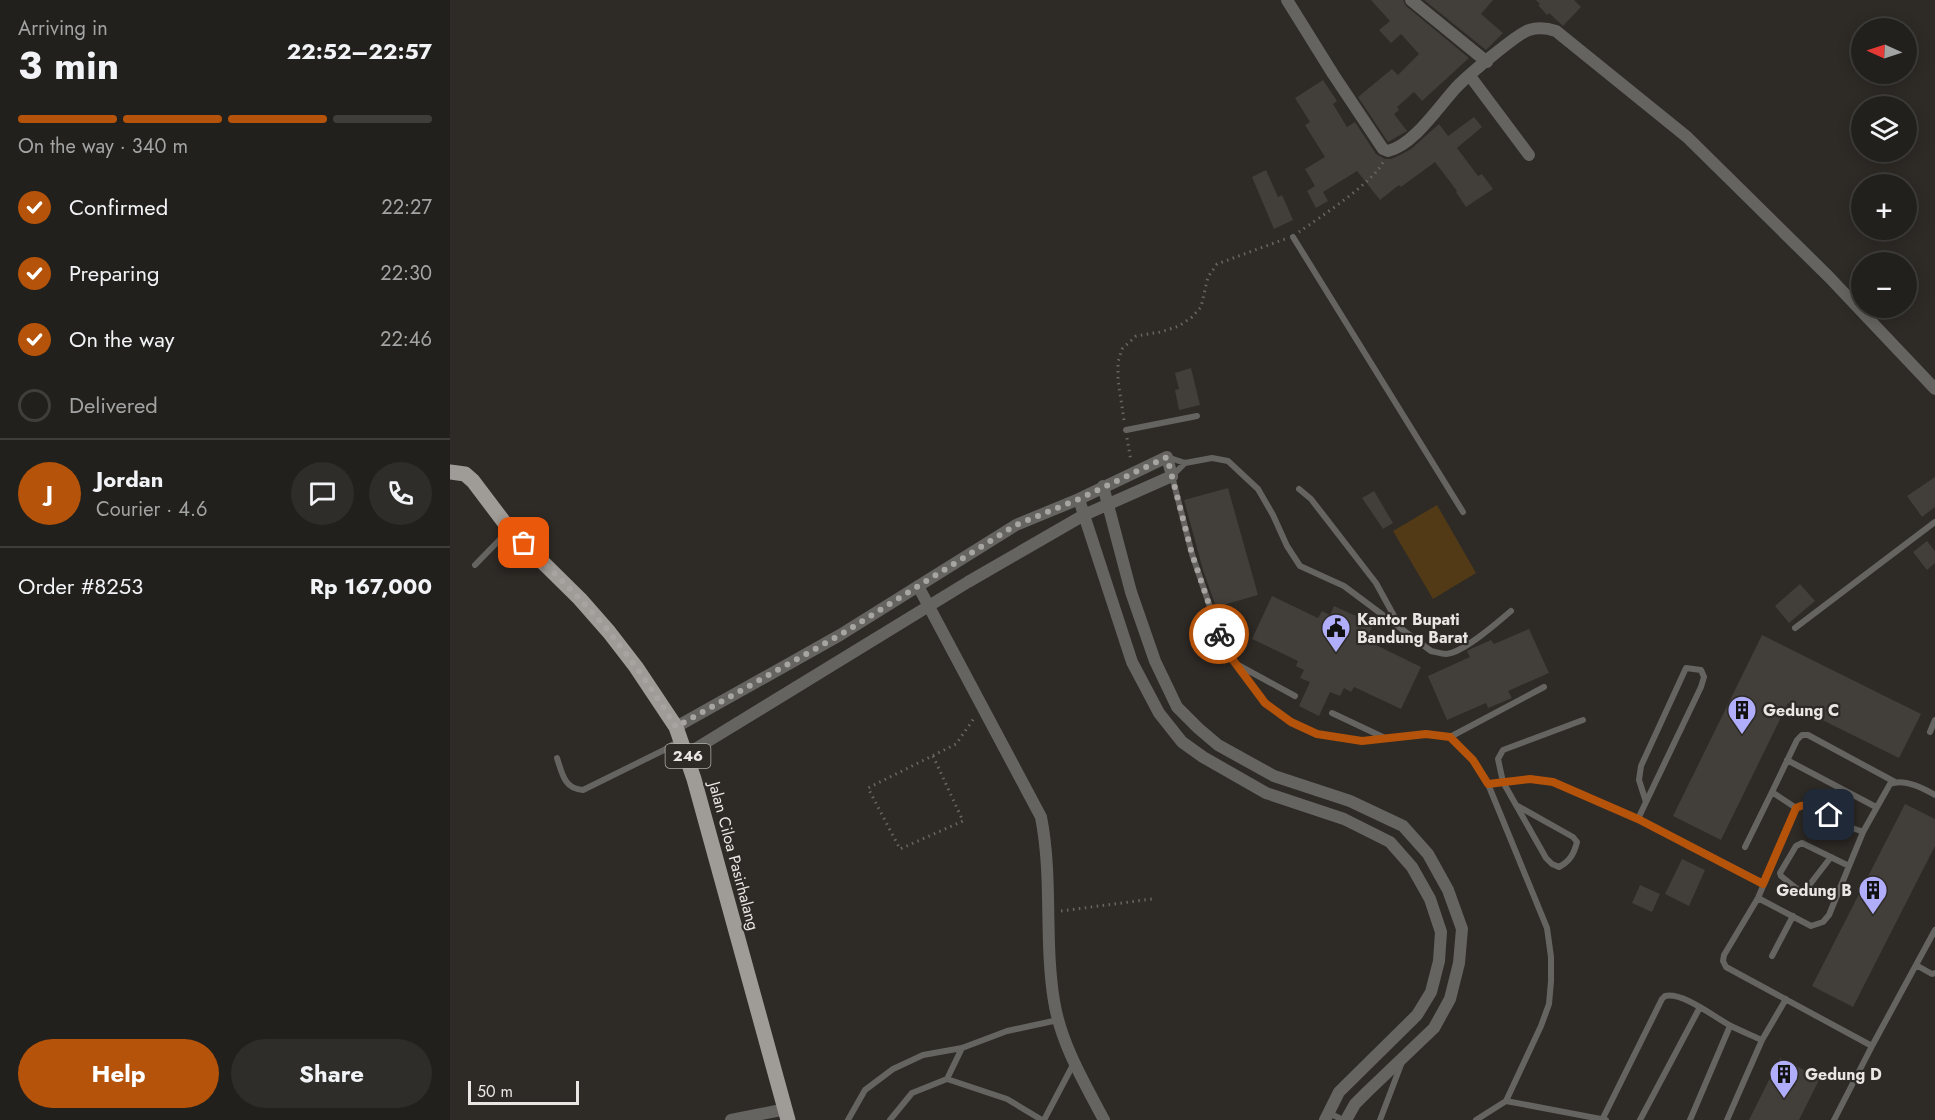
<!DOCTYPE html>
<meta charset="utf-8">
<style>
:root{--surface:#22201c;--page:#2e2d29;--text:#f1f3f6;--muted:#a2a3a3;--line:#3f3e3b;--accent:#b45309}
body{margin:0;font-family:Jost,sans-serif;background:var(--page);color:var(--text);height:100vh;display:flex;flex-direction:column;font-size:22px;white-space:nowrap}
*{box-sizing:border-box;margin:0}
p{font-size:20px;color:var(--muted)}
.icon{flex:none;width:33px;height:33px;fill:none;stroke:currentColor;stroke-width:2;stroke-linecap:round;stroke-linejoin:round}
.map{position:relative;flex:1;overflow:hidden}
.details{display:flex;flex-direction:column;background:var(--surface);width:450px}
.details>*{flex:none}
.needle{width:39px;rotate:273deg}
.tools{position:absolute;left:1401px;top:18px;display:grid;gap:12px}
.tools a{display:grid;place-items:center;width:66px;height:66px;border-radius:50%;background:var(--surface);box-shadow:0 3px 15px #0003,0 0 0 2px var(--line);font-size:30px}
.scale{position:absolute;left:18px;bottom:15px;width:111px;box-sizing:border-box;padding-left:6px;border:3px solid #e9e6e3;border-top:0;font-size:16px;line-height:21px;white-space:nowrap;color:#e9e6e3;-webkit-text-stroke:4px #2e2a26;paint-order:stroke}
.pin{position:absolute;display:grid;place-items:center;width:51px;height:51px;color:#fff;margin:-26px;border-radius:12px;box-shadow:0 3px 9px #0006}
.courier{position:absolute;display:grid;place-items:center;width:60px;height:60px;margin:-30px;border:4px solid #b45309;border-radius:50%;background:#fff;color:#222;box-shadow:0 2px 8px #0007}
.overview em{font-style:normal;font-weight:700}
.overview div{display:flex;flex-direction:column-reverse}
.overview{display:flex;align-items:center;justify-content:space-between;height:102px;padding:0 18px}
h1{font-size:39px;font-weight:700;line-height:45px}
.bar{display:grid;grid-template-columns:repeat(4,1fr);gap:9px 6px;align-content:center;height:72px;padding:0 18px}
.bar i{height:8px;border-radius:4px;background:var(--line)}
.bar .on{background:var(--accent)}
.bar p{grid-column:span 4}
.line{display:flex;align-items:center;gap:15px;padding:0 18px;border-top:2px solid var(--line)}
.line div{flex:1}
.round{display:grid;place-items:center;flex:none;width:63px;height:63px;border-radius:32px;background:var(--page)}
ol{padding:0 18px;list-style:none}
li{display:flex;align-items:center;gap:18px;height:66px}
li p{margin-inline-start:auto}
li .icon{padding:6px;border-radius:50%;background:var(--accent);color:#fff;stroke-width:4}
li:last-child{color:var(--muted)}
li i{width:33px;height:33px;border:3px solid var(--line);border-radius:50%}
.button{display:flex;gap:12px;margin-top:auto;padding:12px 18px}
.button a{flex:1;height:69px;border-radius:36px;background:var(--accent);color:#fff;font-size:24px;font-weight:700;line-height:69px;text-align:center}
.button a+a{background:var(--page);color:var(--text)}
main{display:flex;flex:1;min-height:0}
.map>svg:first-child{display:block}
.green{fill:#523a17}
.building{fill:#423e39}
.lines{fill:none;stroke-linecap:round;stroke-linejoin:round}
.path{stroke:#696662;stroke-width:3;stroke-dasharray:1.5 4.5;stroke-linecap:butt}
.service{stroke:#656461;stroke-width:6}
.minor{stroke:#656461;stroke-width:12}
.primary{stroke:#9f9c97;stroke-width:15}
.done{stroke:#a8a4a1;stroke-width:6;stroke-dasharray:0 10.8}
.route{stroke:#b45309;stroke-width:8}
.labels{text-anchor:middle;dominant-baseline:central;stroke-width:4.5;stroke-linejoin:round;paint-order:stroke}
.shield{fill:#2e2a26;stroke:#b1aeaa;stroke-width:1.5}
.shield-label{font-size:15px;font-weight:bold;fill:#e9e6e3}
.poi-label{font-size:16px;font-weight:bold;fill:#e9e6e3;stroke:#2e2a26;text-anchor:start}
.street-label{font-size:16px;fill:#e9e6e3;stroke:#2e2a26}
</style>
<main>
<section class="details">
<div class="overview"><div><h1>3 min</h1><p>Arriving in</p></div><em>22:52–22:57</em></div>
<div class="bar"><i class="on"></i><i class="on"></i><i class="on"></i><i></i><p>On the way · 340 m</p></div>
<ol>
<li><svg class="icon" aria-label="check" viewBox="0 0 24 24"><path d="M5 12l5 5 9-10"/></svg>Confirmed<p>22:27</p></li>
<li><svg class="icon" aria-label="check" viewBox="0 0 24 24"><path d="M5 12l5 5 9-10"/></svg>Preparing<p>22:30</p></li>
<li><svg class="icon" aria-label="check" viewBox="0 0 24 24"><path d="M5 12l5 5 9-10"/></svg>On the way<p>22:46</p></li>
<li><i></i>Delivered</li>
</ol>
<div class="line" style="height:108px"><b class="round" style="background:var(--accent);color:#fff">J</b><div><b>Jordan</b><p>Courier · 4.6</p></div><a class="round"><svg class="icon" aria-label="chat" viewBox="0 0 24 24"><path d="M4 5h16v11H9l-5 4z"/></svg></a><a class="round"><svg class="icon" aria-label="phone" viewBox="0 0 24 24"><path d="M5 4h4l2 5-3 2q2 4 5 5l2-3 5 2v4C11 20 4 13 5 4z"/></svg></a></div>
<div class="line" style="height:78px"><div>Order #8253</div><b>Rp 167,000</b></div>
<div class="button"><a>Help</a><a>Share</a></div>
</section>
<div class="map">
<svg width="1485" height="1120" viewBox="0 0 1485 1120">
<rect width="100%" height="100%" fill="#2e2a26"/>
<path class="green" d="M987 505 1026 573 983 599 943 531Z"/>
<path class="building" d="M921 0H953L956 6 1019 58 972 101 964 92 947 107 949 110 944 114 957 131 938 142 908 97 942 69 948 75 969 54 951 34 941 43 929 30 940 21Z
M974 0H1043L1031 14 1053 33 1036 50Z
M1086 0H1124L1131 7 1113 26 1099 13 1097 15 1088 5 1090 4Z
M873 80 887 101 883 104 897 127 905 122 926 154 935 159H941L950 155 961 149 989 124 998 136 1024 117 1032 127 1007 148 1028 176 1032 174 1043 189 1016 207 1006 192 1007 191 985 162 951 187 949 185 930 200 907 171 873 192 878 201 866 208 857 191 865 186 855 169 875 157 855 125 860 122 845 98Z
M816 170 828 197 832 195 843 220 824 229 802 177Z
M741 368 750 405 729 410 725 390 729 389 725 373Z
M1485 477V507L1472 517 1457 496Z
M778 488 808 595 766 607 753 570 734 500Z
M924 491 943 523 933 529 912 498Z
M1477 541 1485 551V563L1477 570 1463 552Z
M1350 584 1365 601 1339 623 1325 606Z
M822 596 868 618 872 611 880 615 884 606 924 624 919 633 927 637 924 644 971 667 951 709 904 687 901 692 894 688 890 696 880 692 869 716 849 706 860 682 850 678 854 670 846 666 848 661 802 639Z
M1079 629 1099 673 1058 691 1062 698 1038 708 1036 703 997 720 978 676 1020 657 1017 651 1023 648 1041 640 1044 644Z
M1312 635 1471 714 1449 758 1338 703 1271 840 1223 816Z
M1455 804 1485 819V846L1403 1007 1362 986Z
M1232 859 1255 870 1239 906 1215 894Z
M1190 885 1210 894 1202 912 1182 903Z
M1330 1058 1370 1078 1349 1120H1299Z"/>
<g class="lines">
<path class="path" d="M849 232C870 217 923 183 933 162
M674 420 668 380V362L672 349 686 336 711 332 729 326 742 317 751 307 758 277 767 264 835 239
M677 438 681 461
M483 756 513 821 450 849 418 788 506 744 525 717
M611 911 702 899"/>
<path class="service" d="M843 237 1013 512
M676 430 747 416
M717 457 735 463 762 458 778 461 808 489 823 515 837 546 850 566 894 586 981 651C986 652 991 654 996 654 1013 653 1047 623 1061 611
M735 463 722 476 742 554 774 648 815 703 841 722 867 734 912 741 976 734 1000 737 1023 760 1038 784 1097 928 1101 957V981L1099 1004 1091 1026 1056 1101 1026 1120
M849 489 861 499 926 583 949 625
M25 565 59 530
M1345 628 1485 522
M788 665 845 696
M882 713 935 738
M1480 732 1485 720
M1000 737 1094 687
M107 758C112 773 114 789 133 790L214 750 230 740
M1337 760 1426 807
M1038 784 1080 779 1103 782 1188 819 1313 883
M1066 805 1123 837 1127 842C1124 854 1120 861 1109 867L1102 864 1096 858 1053 782 1048 759 1053 750 1133 720
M1346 808 1322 792 1347 740 1352 735H1358L1445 782
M1188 819 1196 802 1251 687 1254 677 1251 670 1236 668 1191 766 1189 780 1196 802
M1295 847 1322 792
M1381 857 1354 892H1351L1331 876 1330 873 1346 846 1352 843 1399 866
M1308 898 1361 926 1373 922 1379 915 1413 832
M1322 956 1343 916
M1466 965 1482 974 1485 973
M1422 1046 1276 967 1273 961 1274 955 1308 898 1346 808C1363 798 1380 817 1394 825 1400 828 1407 829 1413 832L1440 784C1454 778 1473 788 1485 795
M497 1079 512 1048
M1056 1101 1156 1120
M877 1112 893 1120
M398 1120 415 1090 443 1069 473 1055 512 1048 557 1031 608 1020
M440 1120 462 1093 497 1079 557 1099 592 1120
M594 1120 624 1063
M930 1120 952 1062
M1152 1120 1212 999 1215 996C1233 992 1264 1017 1281 1026 1291 1031 1301 1035 1312 1040L1336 999
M1190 1120 1250 1007
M1240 1120 1280 1026
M1277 1120 1312 1040
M1384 1120 1422 1046 1485 930"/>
<path class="minor" d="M837 0 883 74 933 149 938 151C963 145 987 109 1004 90 1013 79 1068 33 1079 30 1088 27 1097 28 1106 31L1237 137 1379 277 1485 389
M961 0 1037 62
M1020 76 1079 155
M653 486 681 592 705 661 727 707 748 728 768 745 824 776 900 801 953 826 978 854 998 890 1012 929 1009 963 1000 999 984 1028 917 1092 905 1104 896 1120
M468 586 591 817C603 878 594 940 604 1001 611 1044 634 1082 654 1120
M226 727 390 635 566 525 629 499 717 457 722 476 634 515 629 499
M237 754 518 582 634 515 682 662 709 713 732 742 753 757 816 793 894 819 940 842 962 867 980 899 991 932 989 961 981 992 967 1015 889 1092 875 1120
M281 1120 336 1109"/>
<path class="primary" d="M0 472 15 474 23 481 60 530 130 599 159 632 186 667 226 727 244 779 338 1120"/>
</g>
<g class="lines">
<path class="done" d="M74 543C103 572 134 601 160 633 184 663 206 695 226 727L390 635 566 525 629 499 717 457 742 554 769 634"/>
<path class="route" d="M769 634 774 648 815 703 841 722 867 734 912 741 976 734 1000 737 1023 760 1038 784 1080 779 1103 782 1188 819 1313 884 1346 808C1359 801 1368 809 1379 815"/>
</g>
<defs>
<g id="civic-pin" transform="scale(1.5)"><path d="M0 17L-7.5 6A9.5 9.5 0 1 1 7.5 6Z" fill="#b0aefa" stroke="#2e2a26"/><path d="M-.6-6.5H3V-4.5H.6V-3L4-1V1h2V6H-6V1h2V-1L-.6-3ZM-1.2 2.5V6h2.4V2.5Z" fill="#111"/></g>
<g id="building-pin" transform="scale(1.5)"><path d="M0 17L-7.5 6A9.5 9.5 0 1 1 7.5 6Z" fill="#b0aefa" stroke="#2e2a26"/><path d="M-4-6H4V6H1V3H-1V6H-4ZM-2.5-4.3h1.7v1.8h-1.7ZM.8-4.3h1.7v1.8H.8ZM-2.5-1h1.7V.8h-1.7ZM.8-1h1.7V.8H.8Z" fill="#111"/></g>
</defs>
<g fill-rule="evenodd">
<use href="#civic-pin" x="886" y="628"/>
<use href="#building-pin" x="1292" y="710"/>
<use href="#building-pin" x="1423" y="890"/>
<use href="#building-pin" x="1334" y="1074"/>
</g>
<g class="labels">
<rect class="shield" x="215.5" y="744" width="45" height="24" rx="4.5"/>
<g class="shield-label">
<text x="238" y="756">246</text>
</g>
<g class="poi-label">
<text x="907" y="619">Kantor Bupati<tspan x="907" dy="18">Bandung Barat</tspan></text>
<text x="1313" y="710">Gedung C</text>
<text x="1402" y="890" text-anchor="end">Gedung B</text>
<text x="1355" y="1074">Gedung D</text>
</g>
<g class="street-label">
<text transform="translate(284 856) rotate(75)">Jalan Ciloa Pasirhalang</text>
</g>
</g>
</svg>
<div class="tools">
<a><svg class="needle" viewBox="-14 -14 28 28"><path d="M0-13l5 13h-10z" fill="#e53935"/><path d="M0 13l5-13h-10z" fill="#a2a3a3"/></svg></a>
<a><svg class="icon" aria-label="layers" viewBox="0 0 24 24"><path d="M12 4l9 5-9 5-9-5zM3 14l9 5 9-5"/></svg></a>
<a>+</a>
<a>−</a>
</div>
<div class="scale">50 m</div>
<div class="pin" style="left:74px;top:543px;background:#ea580c"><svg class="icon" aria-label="bag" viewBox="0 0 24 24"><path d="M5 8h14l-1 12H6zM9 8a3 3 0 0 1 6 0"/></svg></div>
<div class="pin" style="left:1379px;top:815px;background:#1f2937"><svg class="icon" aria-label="home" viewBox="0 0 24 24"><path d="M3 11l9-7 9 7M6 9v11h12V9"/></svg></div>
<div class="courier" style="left:769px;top:634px"><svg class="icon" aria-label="bike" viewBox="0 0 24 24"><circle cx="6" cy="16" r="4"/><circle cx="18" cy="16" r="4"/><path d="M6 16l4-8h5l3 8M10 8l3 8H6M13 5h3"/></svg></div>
</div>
</main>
